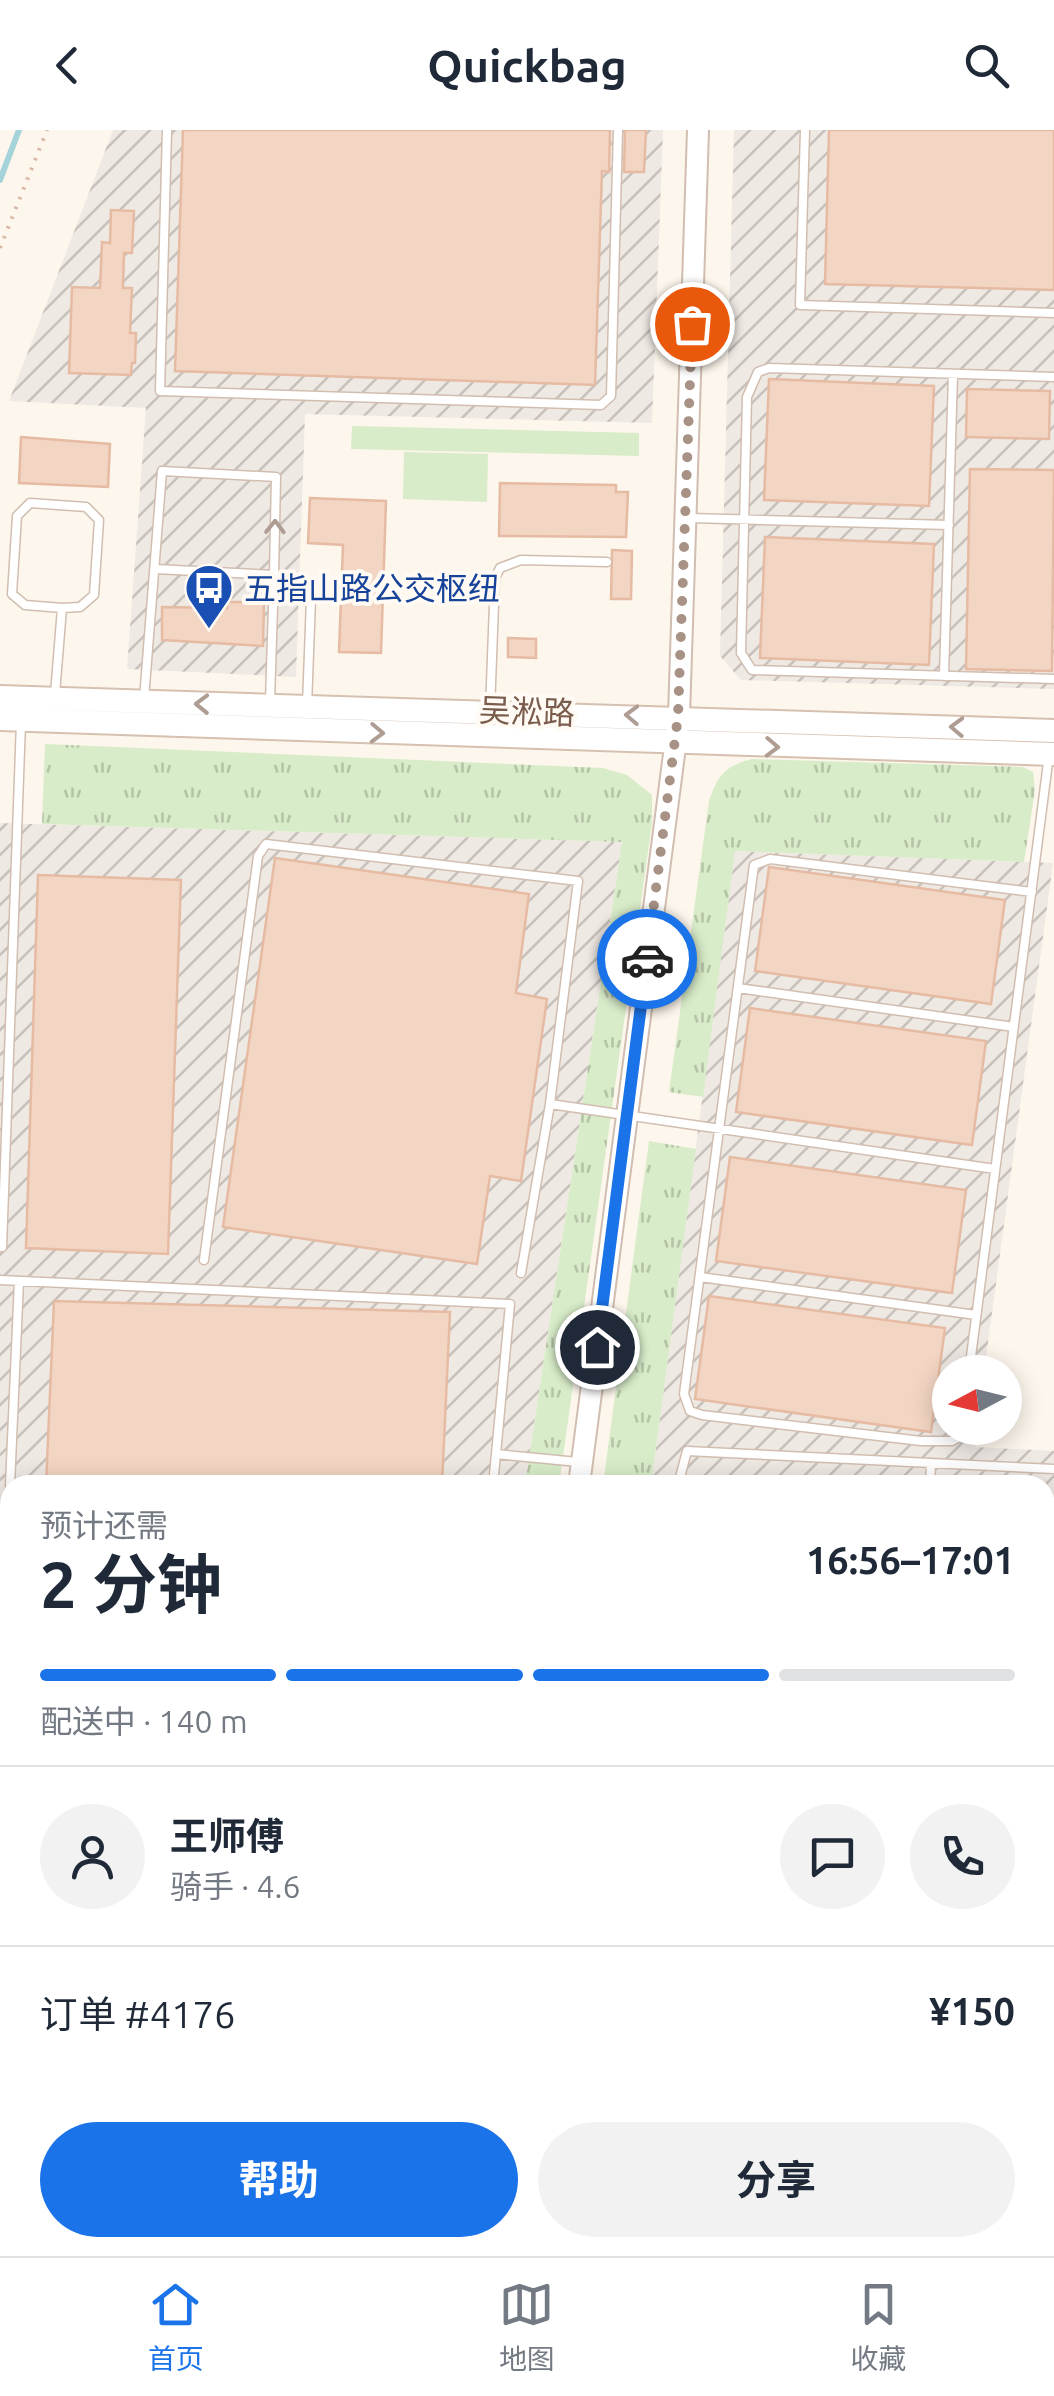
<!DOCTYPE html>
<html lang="zh">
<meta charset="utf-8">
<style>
:root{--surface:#fff;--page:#f2f2f3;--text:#1f2937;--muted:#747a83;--line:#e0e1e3;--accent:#1a73e8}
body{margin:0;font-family:Ubuntu,"Noto Sans SC",sans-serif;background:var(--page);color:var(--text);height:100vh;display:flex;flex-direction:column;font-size:38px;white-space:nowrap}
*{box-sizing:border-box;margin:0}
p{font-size:32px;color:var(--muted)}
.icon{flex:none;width:55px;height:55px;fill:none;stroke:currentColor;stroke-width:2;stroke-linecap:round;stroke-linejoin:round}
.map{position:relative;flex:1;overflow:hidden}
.side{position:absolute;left:0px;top:1345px;width:1055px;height:782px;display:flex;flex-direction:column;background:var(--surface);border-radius:30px 30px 0 0;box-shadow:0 5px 25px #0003}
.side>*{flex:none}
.needle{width:65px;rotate:263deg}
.controls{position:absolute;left:932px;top:1225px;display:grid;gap:20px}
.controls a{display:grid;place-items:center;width:90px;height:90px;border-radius:50%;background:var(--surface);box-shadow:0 5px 25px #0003;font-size:50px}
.pin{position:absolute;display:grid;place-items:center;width:85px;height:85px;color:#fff;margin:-42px;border:5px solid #fff;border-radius:50%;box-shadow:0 2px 10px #0007}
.courier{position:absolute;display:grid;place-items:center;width:100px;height:100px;margin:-50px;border:8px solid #1a73e8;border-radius:50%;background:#fff;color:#222;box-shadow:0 2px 12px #0007}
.summary em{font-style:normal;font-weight:700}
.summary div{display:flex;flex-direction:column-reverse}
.summary{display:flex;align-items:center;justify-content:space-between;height:170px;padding:0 40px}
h1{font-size:65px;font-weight:700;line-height:75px}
.bar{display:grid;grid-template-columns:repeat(4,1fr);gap:15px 10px;align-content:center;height:120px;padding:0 40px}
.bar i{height:12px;border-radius:8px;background:var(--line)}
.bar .active{background:var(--accent)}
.bar p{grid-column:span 4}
.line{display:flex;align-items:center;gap:25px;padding:0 40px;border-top:2px solid var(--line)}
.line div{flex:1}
.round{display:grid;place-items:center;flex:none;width:105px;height:105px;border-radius:52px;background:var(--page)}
.action{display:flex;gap:20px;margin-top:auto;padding:20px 40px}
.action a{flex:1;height:115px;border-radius:60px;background:var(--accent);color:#fff;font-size:40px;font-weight:700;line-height:115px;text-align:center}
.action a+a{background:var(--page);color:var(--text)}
header{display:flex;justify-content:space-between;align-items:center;height:130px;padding:0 40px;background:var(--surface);font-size:45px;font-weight:700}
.dock{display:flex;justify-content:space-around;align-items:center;height:140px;border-top:2px solid var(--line);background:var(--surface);font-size:28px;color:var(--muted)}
.dock a{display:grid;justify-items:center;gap:5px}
.dock .active{color:var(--accent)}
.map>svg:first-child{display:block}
.industrial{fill:url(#industrial-furrows)}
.grass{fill:url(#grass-tufts)}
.green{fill:#d8ecc9}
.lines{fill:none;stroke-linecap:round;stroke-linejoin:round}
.stream{stroke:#a5d3da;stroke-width:6}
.building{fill:#f3d5c3;stroke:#e6bba3;stroke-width:2.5}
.service-casing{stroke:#d1beb0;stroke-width:11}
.tertiary-casing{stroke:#d1beb0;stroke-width:24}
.secondary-casing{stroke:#d6c0b0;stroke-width:26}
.path{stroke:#d9b8a5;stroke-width:4;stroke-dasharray:2.5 8;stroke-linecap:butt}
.service{stroke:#fff;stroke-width:8}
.tertiary{stroke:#fff;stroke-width:20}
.secondary{stroke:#fff;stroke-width:22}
.oneway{stroke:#af9d94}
.done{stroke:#a89285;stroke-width:10;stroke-dasharray:0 18}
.route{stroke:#1a73e8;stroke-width:12}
.labels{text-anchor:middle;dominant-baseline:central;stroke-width:8;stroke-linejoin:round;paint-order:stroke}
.transit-label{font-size:32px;fill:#164399;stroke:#fffaf3;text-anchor:start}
.street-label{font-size:32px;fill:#7a5c4d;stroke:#fffaf3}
</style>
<header><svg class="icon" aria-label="back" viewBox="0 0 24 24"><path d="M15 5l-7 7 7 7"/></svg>Quickbag<svg class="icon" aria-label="search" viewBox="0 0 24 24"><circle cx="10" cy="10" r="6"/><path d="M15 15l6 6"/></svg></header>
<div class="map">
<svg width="1054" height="2126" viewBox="0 0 1054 2126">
<defs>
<pattern id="industrial-furrows" width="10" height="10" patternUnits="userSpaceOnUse" patternTransform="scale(2.5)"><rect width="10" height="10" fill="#efe9e4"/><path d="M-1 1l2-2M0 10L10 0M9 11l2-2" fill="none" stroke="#c7c0bb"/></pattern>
<pattern id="grass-tufts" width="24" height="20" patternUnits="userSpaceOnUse" patternTransform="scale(2.5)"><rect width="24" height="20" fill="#d8ecc9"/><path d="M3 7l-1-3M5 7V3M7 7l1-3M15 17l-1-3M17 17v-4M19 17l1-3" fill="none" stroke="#b4c2a5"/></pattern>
</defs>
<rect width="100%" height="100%" fill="#fdf6ec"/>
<path class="industrial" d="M113 0H663L652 293 305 284 296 547 127 539 146 278 9 271Z
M734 0H1054V559L741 550 720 526Z
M0 693 622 712 525 1355H10V1727L0 1726Z
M735 721 1053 733 984 1242H950V1298H977L975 1317 1054 1321V2126H541L542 2118H1045V1355H651Z"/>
<path class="grass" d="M45 614 603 638 627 645 652 665V693L559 1355H525L622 712 42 694Z
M752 629 1023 637 1033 642 1035 660 1024 732 735 721 703 967 669 962 709 671C718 645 725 636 752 629Z
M649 1011 696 1019 651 1355H603Z"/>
<path class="green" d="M352 296 639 303V326L351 319Z
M404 322 488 324 487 372 403 369Z"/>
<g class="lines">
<path class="stream" d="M0 50 19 0"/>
</g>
<path class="building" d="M183 0H610L609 42 602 41 595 255 175 241Z
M625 0H646L644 42H624Z
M829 0H1054V160L825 154Z
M111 80 134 81 132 123H124L123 158H132L130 203H136L135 233H132L131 245 69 243 72 157 100 158 102 112 110 113Z
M769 249 934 256 929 376 764 370Z
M967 259 1050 261 1049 309 966 307Z
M21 307 110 314 108 357 19 353Z
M970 339 1054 340 1052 541 966 539Z
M500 353 616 355V362H628L626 407 499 406Z
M310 368 386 371 381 523 339 522 343 415 308 413Z
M765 407 934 414 929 535 760 528Z
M612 420 632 421 631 469H611Z
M227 472H264L263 516 162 510V477L227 478Z
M508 508 536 509V528L508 527Z
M275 728 529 764 516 863 547 869 521 1051 490 1046 477 1134 223 1097Z
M769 737 1005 770 991 874 755 841Z
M38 745 181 750 168 1124 26 1118Z
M750 878 986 911 972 1015 736 982Z
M730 1027 966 1060 952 1163 716 1131Z
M709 1166 945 1198 931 1302 695 1269Z
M54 1171 450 1182 442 1355H46Z"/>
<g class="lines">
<g class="service-casing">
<path id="service" d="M167 0 160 261 601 275 611 266 618 0
M805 0 800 175 1054 183
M1054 247 769 238 758 242 747 267 741 523 752 540 1054 549
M690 388 949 395
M944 546 953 244
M55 564 62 478 25 475 12 464 17 386 30 373 86 377 99 390 94 465 80 477 62 478
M144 569 162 341 276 347 274 445 155 439
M270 571 274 445
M307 576 311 469
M490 580 495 448 500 438 521 430 607 432
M738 858 1014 897
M2 1117 21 592
M204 1130 258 726 266 714 578 751 550 974 995 1039
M521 1143 550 974
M700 1147 976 1185
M0 1150 510 1174 496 1324 578 1332
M969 1242 1049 625
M962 1298 961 1306 952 1311H921L702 1285 690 1281 684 1264 754 735 770 729 1032 762
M10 1355 19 1151
M493 1355 496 1324
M678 1355 687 1321 1054 1339
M930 1355 931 1333
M8 1417 10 1360
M1045 1562H1054
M1045 1773H1054
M1045 1807H1054
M1045 1984H1054
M565 2126V2118
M886 2126V2118"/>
</g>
<g class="tertiary-casing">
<path id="tertiary" d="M579 1355 679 586 698 0
M480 2126 481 2118"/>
</g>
<g class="secondary-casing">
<path id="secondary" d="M0 567 1054 601
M0 589 1054 624"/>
</g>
<path class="path" d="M0 118 47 0"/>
<use href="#service" class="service"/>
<use href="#tertiary" class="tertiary"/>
<use href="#secondary" class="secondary"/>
</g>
<defs><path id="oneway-chevron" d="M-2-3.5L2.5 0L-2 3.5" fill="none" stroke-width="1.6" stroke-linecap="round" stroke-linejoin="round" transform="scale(2.5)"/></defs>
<g class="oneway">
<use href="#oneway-chevron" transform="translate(275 397) rotate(-89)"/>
<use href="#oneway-chevron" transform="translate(202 574) rotate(-179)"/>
<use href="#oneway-chevron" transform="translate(632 585) rotate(-178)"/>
<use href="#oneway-chevron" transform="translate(957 597) rotate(-178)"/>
<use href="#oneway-chevron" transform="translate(377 603) rotate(2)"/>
<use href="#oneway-chevron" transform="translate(772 617) rotate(2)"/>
</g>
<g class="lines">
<path class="done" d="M647 829 678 586 692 194"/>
<path class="route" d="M597 1217 647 829"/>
</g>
<defs>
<g id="bus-pin" transform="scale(2.5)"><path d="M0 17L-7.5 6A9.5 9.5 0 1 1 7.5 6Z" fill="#1a4fb4" stroke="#fffaf3"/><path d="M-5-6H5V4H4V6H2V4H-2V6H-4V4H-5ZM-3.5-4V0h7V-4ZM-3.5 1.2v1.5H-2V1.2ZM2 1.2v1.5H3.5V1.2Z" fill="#fff"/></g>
</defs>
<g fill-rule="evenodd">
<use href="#bus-pin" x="209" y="458"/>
</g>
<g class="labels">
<g class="transit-label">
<text x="244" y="458">五指山路公交枢纽</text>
</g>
<g class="street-label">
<text transform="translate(527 581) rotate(2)">吴淞路</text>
</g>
</g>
</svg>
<div class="controls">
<a><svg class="needle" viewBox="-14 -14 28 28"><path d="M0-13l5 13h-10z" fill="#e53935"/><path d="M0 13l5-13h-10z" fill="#747a83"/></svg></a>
</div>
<div class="pin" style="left:692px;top:194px;background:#ea580c"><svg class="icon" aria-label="bag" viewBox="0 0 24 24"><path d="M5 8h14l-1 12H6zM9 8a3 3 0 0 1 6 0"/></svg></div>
<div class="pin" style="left:597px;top:1217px;background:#1f2937"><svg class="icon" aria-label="home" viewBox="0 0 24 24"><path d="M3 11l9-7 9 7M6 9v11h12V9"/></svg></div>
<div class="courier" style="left:647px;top:829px"><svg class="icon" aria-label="car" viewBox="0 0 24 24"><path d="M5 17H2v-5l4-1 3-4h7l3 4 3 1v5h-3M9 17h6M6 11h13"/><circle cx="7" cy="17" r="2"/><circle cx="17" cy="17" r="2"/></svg></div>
<section class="side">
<div class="summary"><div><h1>2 分钟</h1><p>预计还需</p></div><em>16:56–17:01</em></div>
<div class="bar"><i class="active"></i><i class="active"></i><i class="active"></i><i></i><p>配送中 · 140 m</p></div>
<div class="line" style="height:180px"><a class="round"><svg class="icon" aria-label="person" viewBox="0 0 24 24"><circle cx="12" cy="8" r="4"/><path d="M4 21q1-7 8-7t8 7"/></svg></a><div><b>王师傅</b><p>骑手 · 4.6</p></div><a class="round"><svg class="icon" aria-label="chat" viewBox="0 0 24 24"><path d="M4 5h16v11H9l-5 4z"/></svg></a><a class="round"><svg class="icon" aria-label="phone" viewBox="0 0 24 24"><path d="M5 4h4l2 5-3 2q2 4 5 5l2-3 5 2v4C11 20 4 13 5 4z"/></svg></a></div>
<div class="line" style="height:130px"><div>订单 #4176</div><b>¥150</b></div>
<div class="action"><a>帮助</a><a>分享</a></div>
</section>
</div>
<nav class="dock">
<a class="active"><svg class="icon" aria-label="home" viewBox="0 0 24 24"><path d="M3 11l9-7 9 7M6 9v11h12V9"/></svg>首页</a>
<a><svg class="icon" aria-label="map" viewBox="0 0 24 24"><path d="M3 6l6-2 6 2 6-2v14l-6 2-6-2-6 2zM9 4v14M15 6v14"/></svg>地图</a>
<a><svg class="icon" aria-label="saved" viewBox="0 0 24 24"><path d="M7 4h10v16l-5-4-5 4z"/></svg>收藏</a>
</nav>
